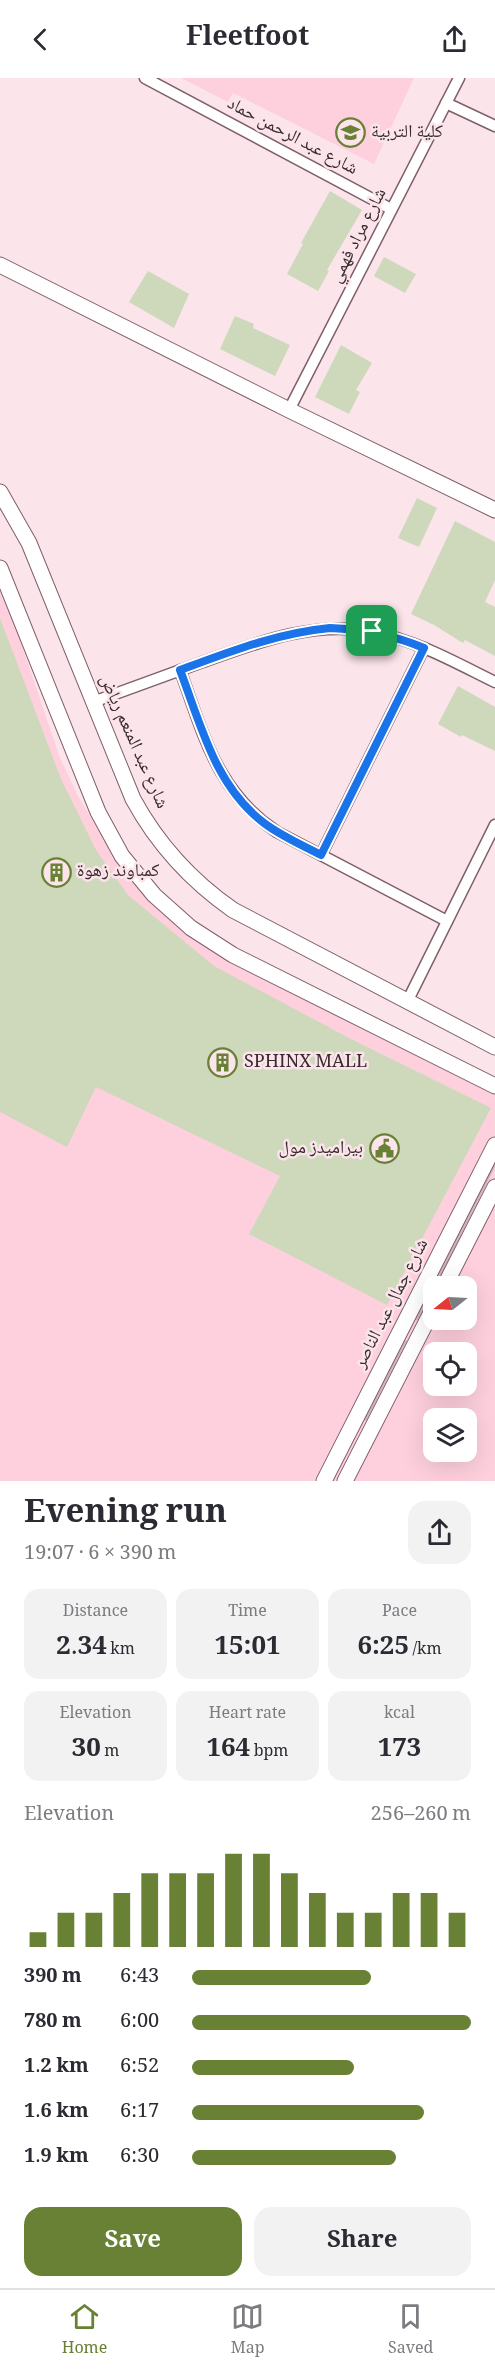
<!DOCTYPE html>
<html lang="en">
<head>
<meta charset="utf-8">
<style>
  body { margin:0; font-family:Georgia,"Noto Naskh Arabic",serif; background:#f2f2f3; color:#2b2b33; height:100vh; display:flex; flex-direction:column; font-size:22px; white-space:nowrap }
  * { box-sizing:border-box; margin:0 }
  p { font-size:20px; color:#7c7c81 }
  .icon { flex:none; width:33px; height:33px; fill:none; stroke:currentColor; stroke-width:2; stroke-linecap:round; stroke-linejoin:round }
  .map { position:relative; height:1403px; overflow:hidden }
  .drawer { display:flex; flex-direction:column; background:#fff; flex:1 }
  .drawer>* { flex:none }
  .needle { width:39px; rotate:252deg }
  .buttons { position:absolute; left:423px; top:1198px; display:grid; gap:12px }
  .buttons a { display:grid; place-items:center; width:54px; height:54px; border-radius:12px; background:#fff; box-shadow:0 6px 24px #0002; font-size:30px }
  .pin { position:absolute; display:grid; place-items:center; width:51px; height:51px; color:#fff; margin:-26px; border-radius:12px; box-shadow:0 3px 9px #0006 }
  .round { display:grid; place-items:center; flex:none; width:63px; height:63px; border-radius:18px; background:#f2f2f3 }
  .headline { display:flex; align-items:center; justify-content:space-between; height:102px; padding:0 24px }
  h1 { font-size:33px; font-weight:800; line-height:45px }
  .stats { display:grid; grid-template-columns:repeat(3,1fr); gap:9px; height:102px; padding:6px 24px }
  .stats div { display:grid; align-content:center; border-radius:15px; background:#f2f2f3; text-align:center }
  .stats b { font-size:26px; font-weight:800 }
  .stats small { font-size:16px; font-weight:400 }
  .stats p { font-size:16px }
  .chart { height:168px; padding:12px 24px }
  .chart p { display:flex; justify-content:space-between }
  .chart svg { width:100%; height:108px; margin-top:6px; stroke:#688134; stroke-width:6 }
  .button { display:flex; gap:12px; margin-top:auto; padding:12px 24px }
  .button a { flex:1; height:69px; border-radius:18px; background:#688134; color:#fff; font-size:24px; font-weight:800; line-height:69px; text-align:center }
  .button a+a { background:#f2f2f3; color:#2b2b33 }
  ul { padding:0 24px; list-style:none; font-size:20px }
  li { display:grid; grid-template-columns:96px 72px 1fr; align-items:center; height:45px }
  li i { height:15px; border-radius:8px; background:#688134 }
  header { display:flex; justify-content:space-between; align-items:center; height:78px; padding:0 24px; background:#fff; font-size:27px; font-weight:800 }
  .menu { display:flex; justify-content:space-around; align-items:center; height:84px; border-top:2px solid #e1e1e2; background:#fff; font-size:16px; color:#7c7c81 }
  .menu a { display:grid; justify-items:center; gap:3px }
  .menu .on { color:#688134 }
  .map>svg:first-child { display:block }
  .built { fill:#fed0dd; fill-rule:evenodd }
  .green { fill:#d2b4bc }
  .building { fill:#cdd9ba }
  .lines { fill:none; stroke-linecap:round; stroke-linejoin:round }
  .street-casing { stroke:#7f5f68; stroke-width:13 }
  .secondary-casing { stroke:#7f5f68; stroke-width:17 }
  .street { stroke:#fff; stroke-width:10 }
  .secondary { stroke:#fff; stroke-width:15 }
  .route-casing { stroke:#fff; stroke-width:12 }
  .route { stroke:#1a73e8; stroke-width:8 }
  .labels { text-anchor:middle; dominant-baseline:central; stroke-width:5; stroke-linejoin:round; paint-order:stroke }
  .poi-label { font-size:18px; fill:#392b2f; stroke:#fbe4ea; text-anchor:start }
  .street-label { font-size:18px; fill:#392b2f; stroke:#fbe4ea }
</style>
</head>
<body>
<header><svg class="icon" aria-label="back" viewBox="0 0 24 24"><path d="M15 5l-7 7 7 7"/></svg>Fleetfoot<svg class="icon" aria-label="share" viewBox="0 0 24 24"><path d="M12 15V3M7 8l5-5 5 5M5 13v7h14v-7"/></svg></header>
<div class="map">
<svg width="495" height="1403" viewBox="0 0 495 1403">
  <rect width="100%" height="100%" fill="#fbe4ea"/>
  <g class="built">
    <path d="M181,0H414L374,86L233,15L228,24Z"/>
    <path d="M0,513L19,559L60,680L78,718L104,761L223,872L495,1010V1403H0ZM434,1209H466V1242H434ZM434,1275H466V1308H434ZM434,1341H466V1374H434Z"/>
  </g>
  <g class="green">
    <path d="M495,1077V1089L435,1209H434L419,1243L413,1240Z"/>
    <path d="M402,1261L407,1263L366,1343L362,1341Z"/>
  </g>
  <g class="building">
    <path d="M330,113L362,132L327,192L329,193L318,213L287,196L303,166L301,165Z"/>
    <path d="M384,179L416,196L405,215L374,198Z"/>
    <path d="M148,193L189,216L174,250L129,224Z"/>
    <path d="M235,238L254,246L253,250L290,267L275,298L220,271Z"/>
    <path d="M341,267L372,285L356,312L360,314L349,336L315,319Z"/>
    <path d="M417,420L437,430L419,469L398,460Z"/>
    <path d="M455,443L495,464V502L485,524L495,529V578L465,562L463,565L434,547L411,536Z"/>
    <path d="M0,540L61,701L96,772L128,817L214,888L351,961L491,1030L387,1227L249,1156L280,1098L96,1009L67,1069L0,1034Z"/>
    <path d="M458,608L495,629V673L462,657L461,659L438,646Z"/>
  </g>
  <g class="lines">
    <defs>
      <g id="street">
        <path d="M145,0L391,131"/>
        <path d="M446,25L495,48"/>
        <path d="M289,332L459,0"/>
        <path d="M180,592C204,657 216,713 277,754L447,843"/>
        <path d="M93,624C129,611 165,598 200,585C256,565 313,542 373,554C416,562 456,585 495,604"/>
        <path d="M321,777L424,570"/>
        <path d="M407,924L495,747"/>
      </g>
      <g id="secondary">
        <path d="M0,187L289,332L495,432"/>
        <path d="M0,414L29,465L133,721C158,767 190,802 233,832L495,969"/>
        <path d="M0,490L98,734L122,778L154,817L191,850L233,877L495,1008"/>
        <path d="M444,1209L495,1109"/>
        <path d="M324,1403L495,1067"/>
        <path d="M345,1403L434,1229"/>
      </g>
    </defs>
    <use href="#street" class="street-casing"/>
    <use href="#secondary" class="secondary-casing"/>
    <use href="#street" class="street"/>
    <use href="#secondary" class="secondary"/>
  </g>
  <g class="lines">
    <defs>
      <path id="route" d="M330,550C363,551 393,557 424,570L321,777C302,767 281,758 264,745C215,708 201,647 180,592C229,574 277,555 330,550Z"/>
    </defs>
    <use href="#route" class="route-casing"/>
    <use href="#route" class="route"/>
  </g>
  <defs>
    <symbol id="university-ring" viewBox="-11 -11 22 22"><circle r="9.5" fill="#fbe4ea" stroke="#688134" stroke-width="1.5"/><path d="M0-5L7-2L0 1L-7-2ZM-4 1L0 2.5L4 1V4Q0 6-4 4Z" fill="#688134"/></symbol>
    <symbol id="building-ring" viewBox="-11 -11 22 22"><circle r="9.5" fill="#fbe4ea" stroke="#688134" stroke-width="1.5"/><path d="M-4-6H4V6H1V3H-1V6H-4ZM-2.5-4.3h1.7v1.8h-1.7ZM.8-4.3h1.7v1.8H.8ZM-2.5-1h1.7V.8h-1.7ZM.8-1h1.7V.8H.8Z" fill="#688134"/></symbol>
    <symbol id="civic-ring" viewBox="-11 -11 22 22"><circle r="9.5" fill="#fbe4ea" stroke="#688134" stroke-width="1.5"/><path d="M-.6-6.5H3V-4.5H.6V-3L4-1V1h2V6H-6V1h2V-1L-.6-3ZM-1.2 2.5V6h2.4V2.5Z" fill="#688134"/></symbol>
  </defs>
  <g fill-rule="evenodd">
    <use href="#university-ring" x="334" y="38" width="33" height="33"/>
    <use href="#building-ring" x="40" y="778" width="33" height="33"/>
    <use href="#building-ring" x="206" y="968" width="33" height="33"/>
    <use href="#civic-ring" x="368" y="1054" width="33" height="33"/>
  </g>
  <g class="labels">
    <g class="poi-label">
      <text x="371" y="55">كلية التربية</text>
      <text x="77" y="794">كمباوند زهوة</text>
      <text x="244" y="985">SPHINX MALL</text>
      <text x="363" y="1071" text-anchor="end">بيراميدز مول</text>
    </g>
    <g class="street-label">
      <text transform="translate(292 59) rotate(28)">شارع عبد الرحمن حماد</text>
      <text transform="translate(359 158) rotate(-63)">شارع مراد فهمي</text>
      <text transform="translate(133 664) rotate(66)">شارع عبد المنعم رياض</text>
      <text transform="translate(392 1226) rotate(-63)">شارع جمال عبد الناصر</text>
    </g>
  </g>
</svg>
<div class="buttons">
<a><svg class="needle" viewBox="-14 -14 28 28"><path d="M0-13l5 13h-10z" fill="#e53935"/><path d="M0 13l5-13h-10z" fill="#7c7c81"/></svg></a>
<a><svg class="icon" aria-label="locate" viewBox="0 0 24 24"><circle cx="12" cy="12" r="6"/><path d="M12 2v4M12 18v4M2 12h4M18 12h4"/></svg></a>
<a><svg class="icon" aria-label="layers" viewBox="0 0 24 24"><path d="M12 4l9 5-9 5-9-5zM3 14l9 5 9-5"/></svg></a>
</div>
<div class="pin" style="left:372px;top:553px;background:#1e9e55"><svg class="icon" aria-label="arrive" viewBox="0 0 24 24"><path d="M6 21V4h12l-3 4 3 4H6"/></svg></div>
</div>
<section class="drawer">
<div class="headline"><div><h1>Evening run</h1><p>19:07 · 6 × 390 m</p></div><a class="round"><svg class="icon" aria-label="share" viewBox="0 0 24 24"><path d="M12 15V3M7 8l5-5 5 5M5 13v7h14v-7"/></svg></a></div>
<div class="stats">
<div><p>Distance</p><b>2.34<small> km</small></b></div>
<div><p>Time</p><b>15:01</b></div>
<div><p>Pace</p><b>6:25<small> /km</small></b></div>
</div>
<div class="stats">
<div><p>Elevation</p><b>30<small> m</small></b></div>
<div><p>Heart rate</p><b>164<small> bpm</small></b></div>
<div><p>kcal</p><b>173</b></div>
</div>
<div class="chart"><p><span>Elevation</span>256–260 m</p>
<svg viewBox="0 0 160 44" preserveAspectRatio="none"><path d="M5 44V38M15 44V30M25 44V30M35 44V22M45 44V14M55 44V14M65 44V14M75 44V6M85 44V6M95 44V14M105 44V22M115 44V30M125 44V30M135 44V22M145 44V22M155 44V30"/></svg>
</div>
<ul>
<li><b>390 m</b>6:43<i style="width:64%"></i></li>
<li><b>780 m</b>6:00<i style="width:100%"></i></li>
<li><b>1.2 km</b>6:52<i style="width:58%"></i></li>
<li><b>1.6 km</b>6:17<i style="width:83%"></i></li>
<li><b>1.9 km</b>6:30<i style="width:73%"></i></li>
</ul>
<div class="button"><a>Save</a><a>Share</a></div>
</section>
<nav class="menu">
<a class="on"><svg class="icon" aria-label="home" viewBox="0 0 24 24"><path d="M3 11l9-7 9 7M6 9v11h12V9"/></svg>Home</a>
<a><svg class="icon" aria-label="map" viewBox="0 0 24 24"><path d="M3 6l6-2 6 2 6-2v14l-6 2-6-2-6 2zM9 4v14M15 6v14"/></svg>Map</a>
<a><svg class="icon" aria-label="saved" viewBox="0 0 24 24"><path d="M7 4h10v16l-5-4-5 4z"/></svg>Saved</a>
</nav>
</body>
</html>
